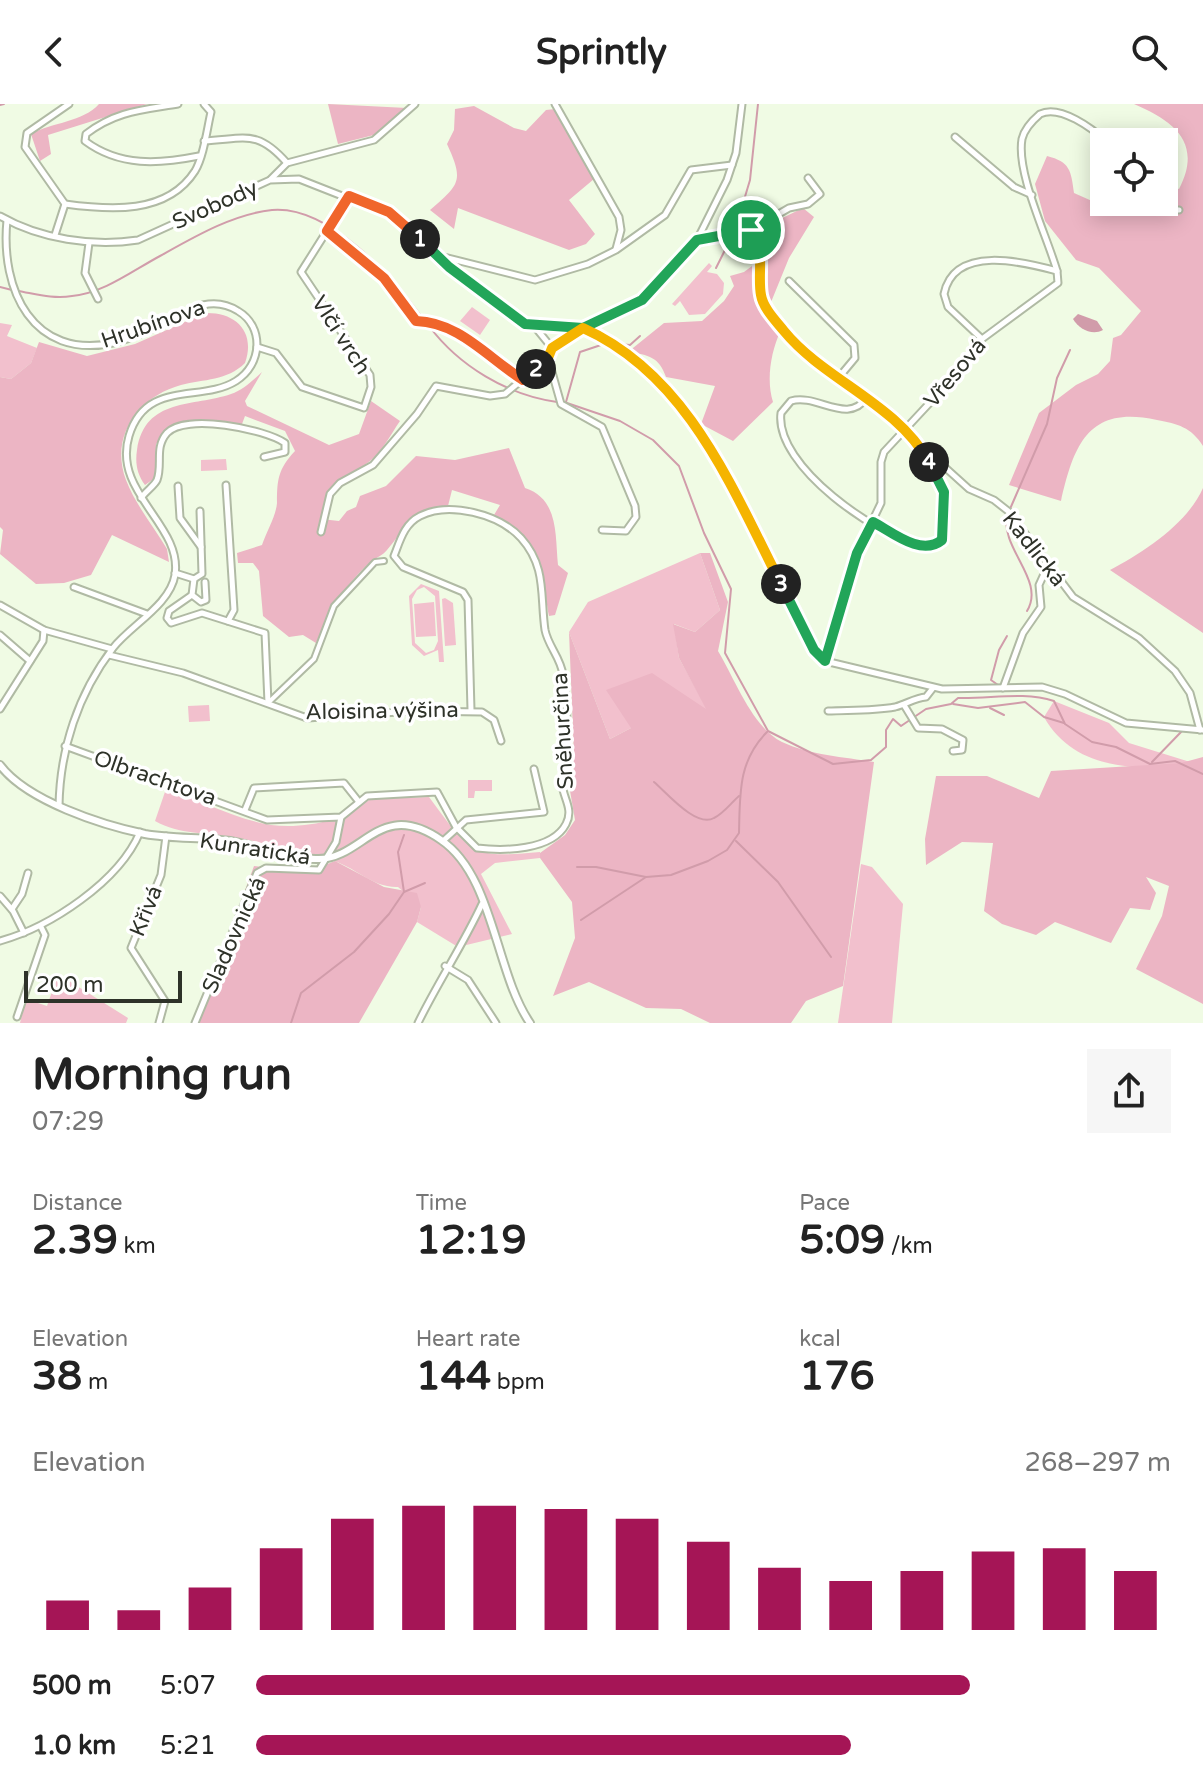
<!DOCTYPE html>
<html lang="en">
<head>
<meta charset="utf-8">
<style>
  body { margin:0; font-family:"Varela Round",sans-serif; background:#f6f6f6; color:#222; height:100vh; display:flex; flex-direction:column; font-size:30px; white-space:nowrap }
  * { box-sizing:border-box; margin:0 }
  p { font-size:26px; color:#767676 }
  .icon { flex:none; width:44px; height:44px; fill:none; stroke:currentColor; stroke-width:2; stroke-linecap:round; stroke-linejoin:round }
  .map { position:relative; height:919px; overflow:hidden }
  .side { display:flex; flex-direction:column; background:#fff; flex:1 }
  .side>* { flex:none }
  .controls { position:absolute; left:1090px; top:24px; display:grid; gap:16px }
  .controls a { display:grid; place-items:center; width:88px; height:88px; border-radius:0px; background:#fff; box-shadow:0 4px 20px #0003; font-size:40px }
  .scale { position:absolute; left:24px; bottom:20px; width:158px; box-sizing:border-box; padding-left:8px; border:4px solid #2e3229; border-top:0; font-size:22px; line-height:28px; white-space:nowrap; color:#2e3229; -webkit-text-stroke:6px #fff; paint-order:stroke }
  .pin { position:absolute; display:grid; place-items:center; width:68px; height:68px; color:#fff; margin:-34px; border:4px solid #fff; border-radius:50%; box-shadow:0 2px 8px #0007 }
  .km { position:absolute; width:40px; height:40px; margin:-20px; border-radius:50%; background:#222; color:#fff; font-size:22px; line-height:40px; text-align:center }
  .round { display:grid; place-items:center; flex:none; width:84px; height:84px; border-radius:0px; background:#f6f6f6 }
  .head { display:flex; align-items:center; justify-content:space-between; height:136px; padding:0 32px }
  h1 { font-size:44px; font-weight:700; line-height:60px }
  .stats { display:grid; grid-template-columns:repeat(3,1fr); gap:12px; height:136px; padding:8px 32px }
  .stats div { display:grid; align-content:center }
  .stats b { font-size:40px; font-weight:700 }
  .stats small { font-size:22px; font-weight:400 }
  .stats p { font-size:22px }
  .chart { height:224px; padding:16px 32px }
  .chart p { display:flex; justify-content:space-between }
  .chart svg { width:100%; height:144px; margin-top:8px; stroke:#a51556; stroke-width:6 }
  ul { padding:0 32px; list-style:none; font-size:26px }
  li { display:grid; grid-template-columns:128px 96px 1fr; align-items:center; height:60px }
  li i { height:20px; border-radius:10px; background:#a51556 }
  header { display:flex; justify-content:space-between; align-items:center; height:104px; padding:0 32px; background:#fff; font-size:36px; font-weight:700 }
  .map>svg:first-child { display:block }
  .green { fill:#f2c0cd; fill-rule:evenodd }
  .forest { fill:#ecb5c4 }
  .water { fill:#d19caa }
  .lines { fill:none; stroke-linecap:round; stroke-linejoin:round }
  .stream { stroke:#d19caa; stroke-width:2 }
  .pedestrian-casing { stroke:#b0baa4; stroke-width:8 }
  .minor-casing { stroke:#b0baa4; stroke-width:9 }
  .tertiary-casing { stroke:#b0baa4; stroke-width:10 }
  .pedestrian { stroke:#fff; stroke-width:4 }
  .minor { stroke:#fff; stroke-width:5 }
  .tertiary { stroke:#fff; stroke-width:6 }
  .split-1-casing { stroke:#fff; stroke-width:16 }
  .split-2-casing { stroke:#fff; stroke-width:16 }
  .split-3-casing { stroke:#fff; stroke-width:16 }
  .split-4-casing { stroke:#fff; stroke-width:16 }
  .split-5-casing { stroke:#fff; stroke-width:16 }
  .split-1 { stroke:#22a559; stroke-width:10 }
  .split-2 { stroke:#f0652b; stroke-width:10 }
  .split-3 { stroke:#f5b400; stroke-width:10 }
  .split-4 { stroke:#22a559; stroke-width:10 }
  .split-5 { stroke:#f5b400; stroke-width:10 }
  .labels { text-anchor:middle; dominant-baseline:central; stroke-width:7; stroke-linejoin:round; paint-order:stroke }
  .street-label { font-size:22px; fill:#2e3229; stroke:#fff }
</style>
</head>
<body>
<header><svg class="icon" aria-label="back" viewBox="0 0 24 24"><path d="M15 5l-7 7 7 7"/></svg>Sprintly<svg class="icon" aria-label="search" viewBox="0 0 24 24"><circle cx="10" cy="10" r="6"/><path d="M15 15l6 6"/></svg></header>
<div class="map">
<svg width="1203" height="919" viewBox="0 0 1203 919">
  <rect width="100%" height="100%" fill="#f0fbe4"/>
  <g class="green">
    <path d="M709,159L712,162L707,168L717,170L724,179L723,190L705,210L689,211L680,197L675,202L672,200Z"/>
    <path d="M472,203L490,216L480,231L460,217Z"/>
    <path d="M0,219L12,221L7,232L37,244L31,259L11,275L0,273Z"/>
    <path d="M226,355L227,366L201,367V356Z"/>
    <path d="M700,449L720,506L695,528L674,520L679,554L708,607L631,624L610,635L569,528L588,498Z"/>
    <path d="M421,480L439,487L444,558H439L438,546L424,552L412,541L409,492ZM424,483L435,492L438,537L434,546L426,549L415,539L412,495L417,486Z"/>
    <path d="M445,494L453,499L456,541L445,542L442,495Z"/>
    <path d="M434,498L436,532L416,533L414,500Z"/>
    <path d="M1054,597L1109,619L1129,639L1203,662C1145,665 1077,671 1044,613Z"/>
    <path d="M209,601L210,617L189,618L188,602Z"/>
    <path d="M468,676H492V687H475L474,694H468Z"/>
    <path d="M166,685C195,695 242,717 271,721C304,725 346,717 370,695L429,693C471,749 469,755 540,748V754L495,759L481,770L512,830L458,843L417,818L421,803L398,783C372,784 355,762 330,756C299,748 266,739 233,733C206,728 180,731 155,717Z"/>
    <path d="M861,760L872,763L903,800L892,919H838Z"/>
    <path d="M58,870L128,914L126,919H20L26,895L47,902Z"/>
  </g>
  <g class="forest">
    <path d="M99,0H147L48,31L51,50L40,57L31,30C53,18 83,18 99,0Z"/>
    <path d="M328,0L407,4L374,31L338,40Z"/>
    <path d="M1134,0H1203V342C1191,323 1178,320 1157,316C1089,301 1074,340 1061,397L1009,381L1039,309L1076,281L1098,270L1110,257L1113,234L1121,231L1141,207L1099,164L1076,156L1045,117L1035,80L1047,52C1070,58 1071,66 1074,89L1110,105C1131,90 1142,99 1161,110L1172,107L1164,80L1179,85C1203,39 1174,17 1134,0Z"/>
    <path d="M474,2L514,24L526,27L546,6L555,5L594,75L569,96L595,130L586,140L569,146L458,104L454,125L430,106C460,80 464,77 447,40L454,26L455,5Z"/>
    <path d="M803,104L814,113L789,154L767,208L780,228C771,248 766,276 773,298L733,337L701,320L715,282L666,273C659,253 649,251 628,248L664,219L702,217L724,197L734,182L730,172L744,168L772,147L774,118Z"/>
    <path d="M205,209C236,208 256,228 245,259C227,277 204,275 181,281C140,292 109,331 126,376C135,400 154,423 167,445L169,458L112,431L91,471L64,479L36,480L0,450L3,426L0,423V273L11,275L31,259L39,238L87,252L135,240Z"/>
    <path d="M262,268L245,297L247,302L329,341L359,330L371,297L400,317C391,330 382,348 370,357C341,378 326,375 321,415L339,417L347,407L356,403L360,392L386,382L416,352L455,356L509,344L525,384C559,395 555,431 558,461L568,469L555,511L549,512C540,456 546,442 494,411L500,401L452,386L448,402C410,403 408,422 387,446C382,452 377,453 372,457C345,480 330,507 316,539L303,531L289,533L263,512L259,467L253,459H238L237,449L262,441C266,429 276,412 277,399C277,376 278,365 295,347L285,327L245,312L242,320L178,319L156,340L155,374L145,381C137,370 135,359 137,346C145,293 194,303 231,290C243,286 252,277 262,268Z"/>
    <path d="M1203,384V529L1110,466C1144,448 1187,420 1203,384Z"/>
    <path d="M700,449H710L728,498L718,547C735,575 752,623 782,638C810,651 844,653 874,658L843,882L806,897L791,919H710L681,905L646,904L589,878L553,892L575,834L572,798L540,754V749L565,731L575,716L568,675L574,653L569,528L610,635L631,624L606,586L652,569L706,605L679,554L673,520L695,528L720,506Z"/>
    <path d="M1203,653V900L1136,865L1162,812L1169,782L1146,773L1156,789L1150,806L1130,804L1111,839L1055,818L1036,831L1002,820L984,807L993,739L962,738L926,761L925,735L936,672H987L1039,694L1051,667L1181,659Z"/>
    <path d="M335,757L384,783L417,789L421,803L417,818L359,919H196L254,762L307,768Z"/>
  </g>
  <path class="water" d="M1078,210L1097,217L1103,226C1092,232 1079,225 1073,215Z"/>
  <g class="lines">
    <g class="stream">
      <path d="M0,1L4,0"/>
      <path d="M735,126L750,76L758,0"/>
      <path d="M716,164L732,132"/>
      <path d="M0,183L12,186"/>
      <path d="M18,187C36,190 53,195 72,192C104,189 132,167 160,152C194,133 233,110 272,106C330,101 394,175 425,217"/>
      <path d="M429,222C459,262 507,291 557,298"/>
      <path d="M618,240L630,241L640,232"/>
      <path d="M564,298L620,317L653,336L679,362L704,429L731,485L725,549L768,627L833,660L871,656L886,643V626L893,615L901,622L926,605L951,600L958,594C991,595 1023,587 1054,597L1065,620L1092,638L1116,643L1150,660L1175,657L1203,670"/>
      <path d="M566,298L580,248L601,241"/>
      <path d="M1010,405L1047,320L1057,274L1070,246"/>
      <path d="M1007,411C1000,445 1046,476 1027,507"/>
      <path d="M998,581L991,576L999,546L1007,532"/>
      <path d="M953,600L978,604L1025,598L1044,613L1064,619"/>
      <path d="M990,604L1004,611"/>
      <path d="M1152,658L1182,627"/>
      <path d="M654,678C667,689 696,724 714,714C723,710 731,699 739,692"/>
      <path d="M736,737L778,778L831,853"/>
      <path d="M577,763H596L646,773"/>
      <path d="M404,788L425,779"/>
      <path d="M581,816L646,773L671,771L708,757L727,746L739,729C740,690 738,657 767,628"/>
      <path d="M291,919L301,889L354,848L389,810L404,788L398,748L404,731"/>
    </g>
    <defs>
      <path id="pedestrian" d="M268,599L314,555L334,502L375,458L384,457"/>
      <g id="minor">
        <path d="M178,0C142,6 116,7 86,30L85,37C120,63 159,60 199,52"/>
        <path d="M555,0L619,113L621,126L616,145"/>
        <path d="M955,33L1014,83L1032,91"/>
        <path d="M204,37C246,35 257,25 287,59"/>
        <path d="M271,75L287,59L374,36L415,0"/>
        <path d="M1160,98L1169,106H1179"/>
        <path d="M65,100C109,106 167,111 195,67C204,52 207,25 211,8L204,0"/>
        <path d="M0,112C40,135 93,143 138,136L270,76L299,75L398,114L438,153L525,220L583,224L593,228L662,279L710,340L814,546L825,557L942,585L1042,583L1065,590L1126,619L1203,626"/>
        <path d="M7,116C0,186 33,256 113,239C144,232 174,213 203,201C216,198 227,200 238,207C265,223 262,261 236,277C201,299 146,275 129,332C112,389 183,421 175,471C170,501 131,521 113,544C78,590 60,645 59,702"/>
        <path d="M751,126L759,147L764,200L798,242L867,293L969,385L994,396L1008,407L1073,493L1139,534L1175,567L1190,589L1200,626"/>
        <path d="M327,127L384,174L410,213L463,230L523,276"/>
        <path d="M55,131L65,100L25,43L27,29L69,0"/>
        <path d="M697,136L751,126L789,104L808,100L820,90L808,74"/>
        <path d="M89,139L85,169L98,195"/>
        <path d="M436,151L535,176L588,160L616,146L665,111L691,66L732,61"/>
        <path d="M789,177L854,241L855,254L840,272"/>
        <path d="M535,223L552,244"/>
        <path d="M982,235L948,203L944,190C954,140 1024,158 1057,167"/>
        <path d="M257,243L276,249L302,283L364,304L371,283L370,271L301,168L349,92"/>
        <path d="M548,254L561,300L602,323L635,402L636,413L626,427L602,426"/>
        <path d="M867,293C848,322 817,289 791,297L781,309C774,362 879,434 925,443L942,436L944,388L921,344"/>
        <path d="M226,381L234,506L228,517"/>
        <path d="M178,382L180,414L201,443"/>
        <path d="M141,394C145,388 155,381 157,376C163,360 154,344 167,329C185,309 265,325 285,339V348L264,353"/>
        <path d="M321,428L330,390L340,379L373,361L417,310L436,282L490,292L505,290L548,254L552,244L583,224L642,196L656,183L697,136L727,76L736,49L742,0"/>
        <path d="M175,469L194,475L202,470L200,407"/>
        <path d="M194,475L192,491L201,498L206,496L205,478"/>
        <path d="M74,483L147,510"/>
        <path d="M192,491L169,507L167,514L171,519L202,509L265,529L268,599"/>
        <path d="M0,501L44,526L112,545"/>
        <path d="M0,531L30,557"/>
        <path d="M109,551L183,569L307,614L414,607L482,608L494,616L501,637"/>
        <path d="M825,557L857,449L881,399V358L884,348L938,290L982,235L1058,179L1057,167C1047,132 1016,69 1022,35C1024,26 1033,16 1040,10C1060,0 1093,25 1107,38"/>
        <path d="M1003,584L1023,529L1041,503L1039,481L1049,459"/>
        <path d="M904,601L918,624L942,625L963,636L962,646L953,647"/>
        <path d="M0,605L43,537L44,526"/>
        <path d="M828,607C851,606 873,607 895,603C907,600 914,594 926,593L933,584"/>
        <path d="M65,642L267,716L341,713L367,692L437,688L456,723L477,744C503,747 552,747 566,720C574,705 563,694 562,680C561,670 565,659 566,649C568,623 567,596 563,571C561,554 548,542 545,526C540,492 547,463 521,434C499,410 449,397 420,412C404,420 400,437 394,452L403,463L463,488L468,496L471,606"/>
        <path d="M245,706L254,684L344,679L359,698"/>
        <path d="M443,737L466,716L544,708L534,665"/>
        <path d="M0,792L13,807L24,829"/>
        <path d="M12,805L22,790L28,769"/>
        <path d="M0,837C50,823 119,778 140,728"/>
        <path d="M445,862L468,876L496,919"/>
        <path d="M17,913L45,831L41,823"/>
        <path d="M159,919L165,897L131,844L161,771L166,732"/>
        <path d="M195,919L257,769L266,764L319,766L336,738L341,713"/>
        <path d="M418,919C438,878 463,841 482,800"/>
      </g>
      <path id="tertiary" d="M0,661C27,697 102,721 145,730C173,735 202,733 230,737C259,742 289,756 319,755C364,754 380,694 441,736C494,772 495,868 530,919"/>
    </defs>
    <use href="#pedestrian" class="pedestrian-casing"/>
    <use href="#minor" class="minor-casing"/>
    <use href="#tertiary" class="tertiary-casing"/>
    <use href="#pedestrian" class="pedestrian"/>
    <use href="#minor" class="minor"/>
    <use href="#tertiary" class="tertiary"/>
  </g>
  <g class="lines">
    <defs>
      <path id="split-1" d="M420,135L449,163L525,220L583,224L642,196L697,136L751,126"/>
      <path id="split-2" d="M420,135L389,108L349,92L327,127L384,174L416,217C459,218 488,254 523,276L536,265"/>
      <path id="split-3" d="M536,265L548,254L552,244L583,224C688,271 732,384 781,480"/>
      <path id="split-4" d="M781,480L814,546L825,557L857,449L873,418C892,428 921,453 942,436L944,388L929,358"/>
      <path id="split-5" d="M751,126C766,142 757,171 761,191C763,204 776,217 784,227C824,276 896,299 929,358"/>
    </defs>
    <use href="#split-1" class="split-1-casing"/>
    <use href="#split-2" class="split-2-casing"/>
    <use href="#split-3" class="split-3-casing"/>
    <use href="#split-4" class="split-4-casing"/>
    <use href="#split-5" class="split-5-casing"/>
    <use href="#split-1" class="split-1"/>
    <use href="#split-2" class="split-2"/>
    <use href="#split-3" class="split-3"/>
    <use href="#split-4" class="split-4"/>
    <use href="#split-5" class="split-5"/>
  </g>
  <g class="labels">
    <g class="street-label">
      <text transform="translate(215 101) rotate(-24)">Svobody</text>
      <text transform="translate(153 220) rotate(-19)">Hrubínova</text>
      <text transform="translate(341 231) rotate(57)">Vlčí vrch</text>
      <text transform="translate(955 269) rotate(-50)">Vřesová</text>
      <text transform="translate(1034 445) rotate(52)">Kadlická</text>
      <text transform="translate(382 607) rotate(-1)">Aloisina výšina</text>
      <text transform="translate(563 627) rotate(-93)">Sněhurčina</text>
      <text transform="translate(155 674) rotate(19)">Olbrachtova</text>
      <text transform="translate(255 745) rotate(9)">Kunratická</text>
      <text transform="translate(146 807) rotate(-68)">Křivá</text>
      <text transform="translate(234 831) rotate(-66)">Sladovnická</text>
    </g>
  </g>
</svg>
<div class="controls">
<a><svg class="icon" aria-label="locate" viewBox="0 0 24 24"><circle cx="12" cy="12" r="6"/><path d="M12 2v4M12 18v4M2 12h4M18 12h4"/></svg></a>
</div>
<div class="scale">200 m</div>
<div class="pin" style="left:751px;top:126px;background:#1e9e55"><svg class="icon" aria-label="arrive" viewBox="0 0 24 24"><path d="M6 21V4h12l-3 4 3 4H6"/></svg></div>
<b class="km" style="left:420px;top:135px">1</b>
<b class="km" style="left:536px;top:265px">2</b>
<b class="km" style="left:781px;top:480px">3</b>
<b class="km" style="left:929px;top:358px">4</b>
</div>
<section class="side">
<div class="head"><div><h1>Morning run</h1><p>07:29</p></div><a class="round"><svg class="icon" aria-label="share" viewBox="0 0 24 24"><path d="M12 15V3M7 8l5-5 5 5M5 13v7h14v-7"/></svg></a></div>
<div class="stats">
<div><p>Distance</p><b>2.39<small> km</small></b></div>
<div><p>Time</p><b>12:19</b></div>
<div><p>Pace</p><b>5:09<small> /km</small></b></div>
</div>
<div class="stats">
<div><p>Elevation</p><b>38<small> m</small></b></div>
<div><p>Heart rate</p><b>144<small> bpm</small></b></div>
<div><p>kcal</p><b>176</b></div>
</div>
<div class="chart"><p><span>Elevation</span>268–297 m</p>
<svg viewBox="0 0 160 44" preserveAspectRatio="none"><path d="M5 44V35M15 44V38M25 44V31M35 44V19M45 44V10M55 44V6M65 44V6M75 44V7M85 44V10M95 44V17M105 44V25M115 44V29M125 44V26M135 44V20M145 44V19M155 44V26"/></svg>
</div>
<ul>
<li><b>500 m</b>5:07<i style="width:78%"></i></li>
<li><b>1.0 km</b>5:21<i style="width:65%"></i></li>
</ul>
</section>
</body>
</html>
